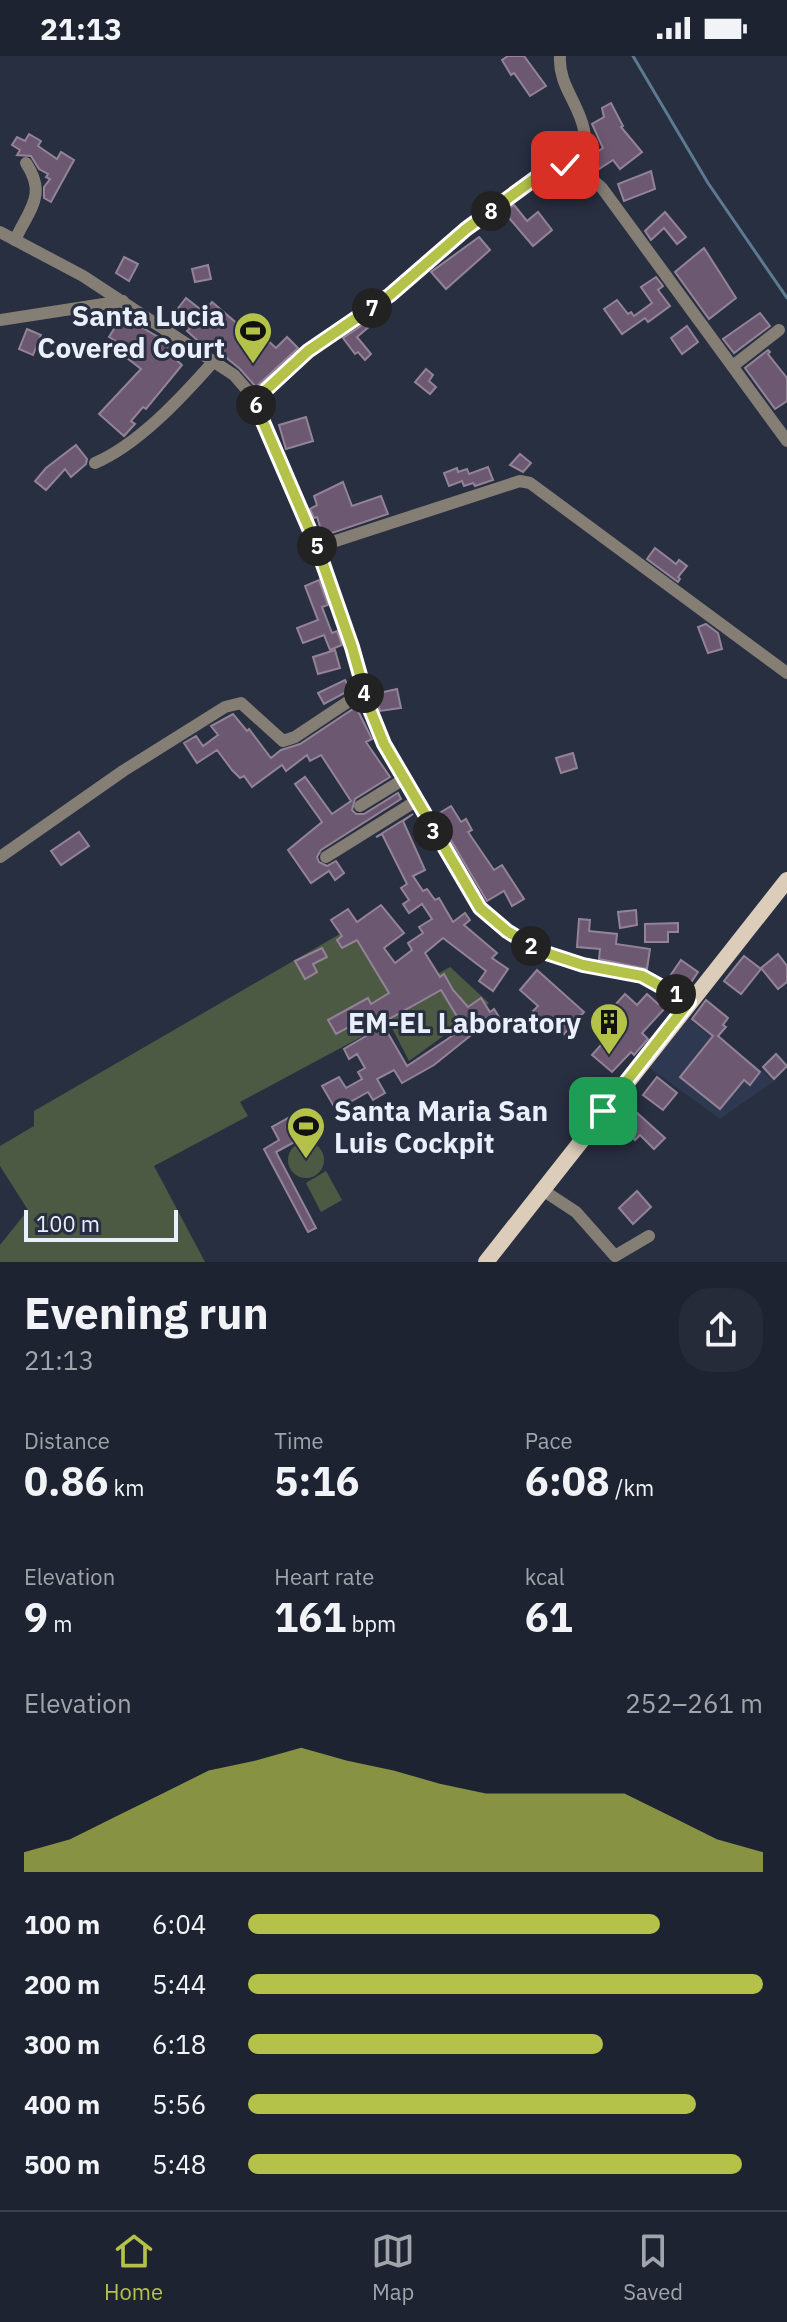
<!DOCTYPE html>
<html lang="en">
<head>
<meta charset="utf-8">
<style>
  body { margin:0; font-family:"IBM Plex Sans",sans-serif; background:#262b39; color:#f1f3f6; height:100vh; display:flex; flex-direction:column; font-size:30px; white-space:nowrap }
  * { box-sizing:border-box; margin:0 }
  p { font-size:26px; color:#a1a4ab }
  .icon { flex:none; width:44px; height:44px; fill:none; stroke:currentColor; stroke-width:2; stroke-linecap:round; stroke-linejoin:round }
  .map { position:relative; height:1206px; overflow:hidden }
  .side { display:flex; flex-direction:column; background:#1e2331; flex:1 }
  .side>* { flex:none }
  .scale { position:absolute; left:24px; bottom:20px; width:154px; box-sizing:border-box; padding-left:8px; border:4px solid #eaeffc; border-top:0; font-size:22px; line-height:28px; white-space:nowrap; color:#eaeffc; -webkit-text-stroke:6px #282f41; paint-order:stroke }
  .pin { position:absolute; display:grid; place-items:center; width:68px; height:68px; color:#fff; margin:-34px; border-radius:16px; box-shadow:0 4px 12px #0006 }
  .km { position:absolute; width:40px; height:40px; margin:-20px; border-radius:50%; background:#222; color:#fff; font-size:22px; line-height:40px; text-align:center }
  .round { display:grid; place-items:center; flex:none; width:84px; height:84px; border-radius:32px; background:#262b39 }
  .summary { display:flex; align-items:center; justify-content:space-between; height:136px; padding:0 24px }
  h1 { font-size:44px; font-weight:700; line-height:60px }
  .metrics { display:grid; grid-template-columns:repeat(3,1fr); gap:12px; height:136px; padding:8px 24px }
  .metrics div { display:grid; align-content:center }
  .metrics b { font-size:40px; font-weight:700 }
  .metrics small { font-size:22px; font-weight:400 }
  .metrics p { font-size:22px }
  .chart { height:224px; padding:16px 24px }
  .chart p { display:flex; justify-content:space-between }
  .chart svg { width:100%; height:144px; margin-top:8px; fill:#b4c24a; opacity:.7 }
  ul { padding:0 24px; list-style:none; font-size:26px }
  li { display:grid; grid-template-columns:128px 96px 1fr; align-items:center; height:60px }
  li i { height:20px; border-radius:10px; background:#b4c24a }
  .status { display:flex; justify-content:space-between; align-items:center; height:56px; padding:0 40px; background:#1e2331; direction:ltr }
  .status svg { height:22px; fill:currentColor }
  .dock { display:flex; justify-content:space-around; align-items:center; height:112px; border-top:2px solid #3c404d; background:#1e2331; font-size:22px; color:#a1a4ab }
  .dock a { display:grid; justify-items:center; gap:4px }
  .dock .on { color:#b4c24a }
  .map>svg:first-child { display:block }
  .built { fill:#2f3851 }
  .green { fill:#4d5a43 }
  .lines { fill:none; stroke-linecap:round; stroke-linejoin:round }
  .stream { stroke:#5c7a90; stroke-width:3 }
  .building { fill:#6d5872; stroke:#938397; stroke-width:2; fill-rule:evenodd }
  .minor { stroke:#857e75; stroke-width:12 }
  .major { stroke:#dccdba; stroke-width:16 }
  .route-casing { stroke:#fff; stroke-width:16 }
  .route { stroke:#b4c24a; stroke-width:10 }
  .labels { text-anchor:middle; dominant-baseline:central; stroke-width:6; stroke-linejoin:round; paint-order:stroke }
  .poi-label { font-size:28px; font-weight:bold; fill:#eaeffc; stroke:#282f41; text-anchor:end }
</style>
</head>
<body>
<div class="status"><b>21:13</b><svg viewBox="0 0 49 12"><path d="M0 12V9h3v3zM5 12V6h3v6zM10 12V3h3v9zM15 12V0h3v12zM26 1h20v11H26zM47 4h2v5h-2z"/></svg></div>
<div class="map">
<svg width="787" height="1206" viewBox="0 0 787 1206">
  <rect width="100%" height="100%" fill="#282f41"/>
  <path class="built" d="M685,960L709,979L713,975L774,1025L720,1063L647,1010Z"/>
  <g class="green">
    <path d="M364,864L405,936L450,911L489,947L409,1005L389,966L240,1046L248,1060L154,1110L205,1206H0V1189L28,1154L0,1110V1090L34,1070V1055Z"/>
    <circle cx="306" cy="1104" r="18"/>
    <path d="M326,1115L342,1144L321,1156L306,1127Z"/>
  </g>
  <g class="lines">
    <path class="stream" d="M633,0L708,127L787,242"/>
  </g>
  <g class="building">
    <path d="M508,0H524L546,30L530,40L514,17L511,19L502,4Z"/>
    <path d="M611,47L623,70L621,71L642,96L620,113L613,104L596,115L589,108L592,99L603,92L592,68L604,61L602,52Z"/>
    <path d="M29,78L41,85L38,90L57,103L61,96L74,104L51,146L44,142V131L50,123L46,121L48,118L39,113L31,100L17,99L20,94L12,89L17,81L25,85Z"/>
    <path d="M561,80L567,91L550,100L544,90Z"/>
    <path d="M651,115L655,133L624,145L618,128Z"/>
    <path d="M514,149L527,165L538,156L552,174L533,190L504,156Z"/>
    <path d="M665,156L686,181L677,188L664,172L651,184L645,175Z"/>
    <path d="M479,181L490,194L446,233L431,216Z"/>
    <path d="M704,192L736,242L709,263L675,216Z"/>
    <path d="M124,201L138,208L129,225L116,217Z"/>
    <path d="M208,209L211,223L195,226L192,213Z"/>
    <path d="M656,221L663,230L658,234L670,250L648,266L645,262L622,278L604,253L617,244L628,258L631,256L634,260L652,247L641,231Z"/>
    <path d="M186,242L204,256L212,246L247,276L253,271L276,292L287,281L298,292L256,331L240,313L211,289L209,292L198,285L187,275L190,272L173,259Z"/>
    <path d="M760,257L770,270L734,297L723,283Z"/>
    <path d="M122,260L174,290L169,297L182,309L146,353L143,351L131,365L135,368L124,380L99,358L141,313L127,302L132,295L109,281Z"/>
    <path d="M374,261L377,264L357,281L371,298L365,304L358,296L355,298L343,282Z"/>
    <path d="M687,270L698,286L682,298L671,282Z"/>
    <path d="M27,273L41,279L33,299L19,293Z"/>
    <path d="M768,294L770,296L768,298L787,322V345L775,353L745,312Z"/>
    <path d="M426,313L433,319L429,325L436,331L430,338L415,326Z"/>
    <path d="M306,361L313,385L286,393L279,369Z"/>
    <path d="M76,389L87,403L86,408L71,421L65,413L46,434L35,425L46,412Z"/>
    <path d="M520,398L531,407L523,416L510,409Z"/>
    <path d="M488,411L493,424L475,430L473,427L464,430L462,425L449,430L444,417L457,412L458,416L467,413L469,418Z"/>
    <path d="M343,426L352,450L381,440L388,458L323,480L317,461L314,462L310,453L317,449L314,440Z"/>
    <path d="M655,492L676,508L679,504L687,510L678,521L680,523L678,526L647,503Z"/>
    <path d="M319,524L328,549L322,551L332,577L337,575L342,589L330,594L324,579L303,587L297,572L318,564L305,530Z"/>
    <path d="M706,568L718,577L722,593L708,597L698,571Z"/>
    <path d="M335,594L340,612L318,618L313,601Z"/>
    <path d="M345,624L350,634L324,648L318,637Z"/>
    <path d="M397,633L401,652L380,655L375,638Z"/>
    <path d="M356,651L372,683L366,686L390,721L355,743L352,754L356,758H364L398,737L401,743L321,794L317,801L319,806L327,810L336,805L344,817L335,824L329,815L311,827L288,794L322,766L295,728L305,721L332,758L351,745L321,699L310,705L307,699L286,715L282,709L252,731L244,720L240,722L232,714L217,694L197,707L184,687L196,680L203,690L218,679L211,670L233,658L247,675L249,673L271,702L281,694L300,688Z"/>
    <path d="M573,697L577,712L561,717L556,702Z"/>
    <path d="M451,750L461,766L466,763L472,774L468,776L494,814L502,809L524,843L512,850L504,835L487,845L436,759Z"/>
    <path d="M413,758L403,765L425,814L413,820L423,835L427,833L435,844L439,842L453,866L465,857L470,864L464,869L497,897L492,902L508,913L493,935L479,925L486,915L443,882L425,897L440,921L444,918L453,934L468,951L481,942L490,956L494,953L499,961L470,980L434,1009L402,1027L394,1014L377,1023L385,1037L373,1044L368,1036L336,1054L322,1030L339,1021L346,1032L362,1023L358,1016L365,1012L357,998L349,1003L344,993L366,980L358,966L336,978L328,964L368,942L371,948L389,937L357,884L342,892L337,884L342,880L331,864L348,853L357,866L381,849L404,877L384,892L395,907L412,894L408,887L423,877L419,871L432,863L422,848L409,857L403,848L409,844L401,832L407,828L382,778L376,781ZM441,934L464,972L407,1010L382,967Z"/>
    <path d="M79,776L89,790L61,809L51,795Z"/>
    <path d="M636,854L637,869L620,872L618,856Z"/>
    <path d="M579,863L590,864L589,875L617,878L616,888L650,893L647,913L599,903L600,893L577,891Z"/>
    <path d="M678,867V876H668V886H645V868Z"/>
    <path d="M322,892L327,901L313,908L317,916L305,923L295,905Z"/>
    <path d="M778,898L787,910V926L778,933L761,912Z"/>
    <path d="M744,900L761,913L741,938L724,925Z"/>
    <path d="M681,904L698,916L686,934L668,923Z"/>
    <path d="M537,914L584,956L564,978L545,960L542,963L533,955L538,950L520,934Z"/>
    <path d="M625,938L637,949L647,938L658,948L663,941L675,948L670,955L666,951L642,977L648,983L634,999L631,996L612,1016L592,999L627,960L615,949Z"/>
    <path d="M706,944L728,962L723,969L726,971L718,980L760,1016L750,1029L744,1024L720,1053L680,1021L713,980L692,963Z"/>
    <path d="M776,998L787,1010L774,1023L763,1011Z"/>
    <path d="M657,1021L677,1037L663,1054L643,1039Z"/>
    <path d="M635,1055L665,1082L654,1093L640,1079L635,1084L621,1070Z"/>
    <path d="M290,1061L297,1075L309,1068L313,1076L276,1096L316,1172L308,1176L264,1093L279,1084L272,1071Z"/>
    <path d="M637,1135L651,1151L633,1168L619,1152Z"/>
  </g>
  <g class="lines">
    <g class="minor">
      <path d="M560,0C558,29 579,47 584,74C586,87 583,99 579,112"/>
      <path d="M0,176L83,220L234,319L248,335L317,491L352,591L369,651L384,688L480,852L507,875L540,895L583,909L651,923L689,946"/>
      <path d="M15,184C30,152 47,139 26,107"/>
      <path d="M0,264L123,245"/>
      <path d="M734,309L779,274"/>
      <path d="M254,345L308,295L390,239L466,173L548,113L565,109L579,112L602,132L787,385"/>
      <path d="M95,407C139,388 182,341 214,305"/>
      <path d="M317,491L520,425L530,427L787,617"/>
      <path d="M360,750L404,723"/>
      <path d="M0,801L123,715L225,651L241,647L283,685L295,681L364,635"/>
      <path d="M326,801L416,745"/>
      <path d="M541,1133L576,1156L615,1200L649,1180"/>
    </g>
    <path class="major" d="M486,1206L787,824"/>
  </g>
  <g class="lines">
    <defs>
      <path id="route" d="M565,109L548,113L466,173L390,239L308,295L254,345L317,491L352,591L369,651L384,688L480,852L507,875L540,895L583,909L642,920L689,946L603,1055"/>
    </defs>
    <use href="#route" class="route-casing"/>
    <use href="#route" class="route"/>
  </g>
  <defs>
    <symbol id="stadium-pin" viewBox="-11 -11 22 30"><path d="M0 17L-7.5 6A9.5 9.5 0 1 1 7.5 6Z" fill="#b4c24a" stroke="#282f41"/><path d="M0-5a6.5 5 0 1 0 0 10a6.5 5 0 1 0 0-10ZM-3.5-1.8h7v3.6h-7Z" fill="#111"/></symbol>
    <symbol id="building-pin" viewBox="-11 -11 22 30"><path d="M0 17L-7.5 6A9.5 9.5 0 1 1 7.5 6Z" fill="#b4c24a" stroke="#282f41"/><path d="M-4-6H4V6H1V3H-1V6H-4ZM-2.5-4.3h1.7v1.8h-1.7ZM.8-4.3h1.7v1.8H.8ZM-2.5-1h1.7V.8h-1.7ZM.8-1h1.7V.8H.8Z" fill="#111"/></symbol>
  </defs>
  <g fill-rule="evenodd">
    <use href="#stadium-pin" x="231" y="253" width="44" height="60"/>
    <use href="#building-pin" x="587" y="944" width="44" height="60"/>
    <use href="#stadium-pin" x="284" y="1048" width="44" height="60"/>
  </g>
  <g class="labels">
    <g class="poi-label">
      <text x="225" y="259">Santa Lucia<tspan x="225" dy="32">Covered Court</tspan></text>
      <text x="581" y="966">EM-EL Laboratory</text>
      <text x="334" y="1054" text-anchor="start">Santa Maria San<tspan x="334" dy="32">Luis Cockpit</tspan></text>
    </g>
  </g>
</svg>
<div class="scale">100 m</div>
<div class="pin" style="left:603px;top:1055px;background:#1e9e55"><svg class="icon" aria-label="arrive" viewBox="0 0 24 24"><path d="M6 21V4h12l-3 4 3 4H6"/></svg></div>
<div class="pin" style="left:565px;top:109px;background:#d93025"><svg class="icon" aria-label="check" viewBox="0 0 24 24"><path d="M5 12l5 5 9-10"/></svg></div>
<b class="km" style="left:676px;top:938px">1</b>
<b class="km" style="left:531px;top:890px">2</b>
<b class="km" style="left:433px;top:775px">3</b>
<b class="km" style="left:364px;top:637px">4</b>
<b class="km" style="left:317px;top:490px">5</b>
<b class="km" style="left:256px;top:349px">6</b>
<b class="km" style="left:372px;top:252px">7</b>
<b class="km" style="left:491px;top:155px">8</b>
</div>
<section class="side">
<div class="summary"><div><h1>Evening run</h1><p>21:13</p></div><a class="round"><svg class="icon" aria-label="share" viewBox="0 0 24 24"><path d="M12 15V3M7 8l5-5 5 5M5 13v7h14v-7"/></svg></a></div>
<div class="metrics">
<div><p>Distance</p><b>0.86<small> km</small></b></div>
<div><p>Time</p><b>5:16</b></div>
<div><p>Pace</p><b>6:08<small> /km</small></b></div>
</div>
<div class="metrics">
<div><p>Elevation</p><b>9<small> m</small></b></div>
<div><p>Heart rate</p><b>161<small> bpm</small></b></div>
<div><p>kcal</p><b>61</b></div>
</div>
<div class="chart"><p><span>Elevation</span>252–261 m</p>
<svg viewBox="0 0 160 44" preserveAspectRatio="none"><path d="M0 44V38L10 34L20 27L30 20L40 13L50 10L60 6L70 10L80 13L90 17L100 20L110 20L120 20L130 20L140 27L150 34L160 38V44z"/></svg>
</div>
<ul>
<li><b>100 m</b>6:04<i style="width:80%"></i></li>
<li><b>200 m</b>5:44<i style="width:100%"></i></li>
<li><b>300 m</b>6:18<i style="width:69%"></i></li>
<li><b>400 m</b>5:56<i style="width:87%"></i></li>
<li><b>500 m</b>5:48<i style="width:96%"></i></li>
</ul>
</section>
<nav class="dock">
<a class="on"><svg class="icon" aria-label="home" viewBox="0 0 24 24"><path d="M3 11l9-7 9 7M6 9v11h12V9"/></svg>Home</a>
<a><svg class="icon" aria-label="map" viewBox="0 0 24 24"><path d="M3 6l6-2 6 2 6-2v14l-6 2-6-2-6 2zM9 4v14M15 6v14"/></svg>Map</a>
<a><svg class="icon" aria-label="saved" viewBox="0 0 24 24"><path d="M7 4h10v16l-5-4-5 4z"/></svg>Saved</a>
</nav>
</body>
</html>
